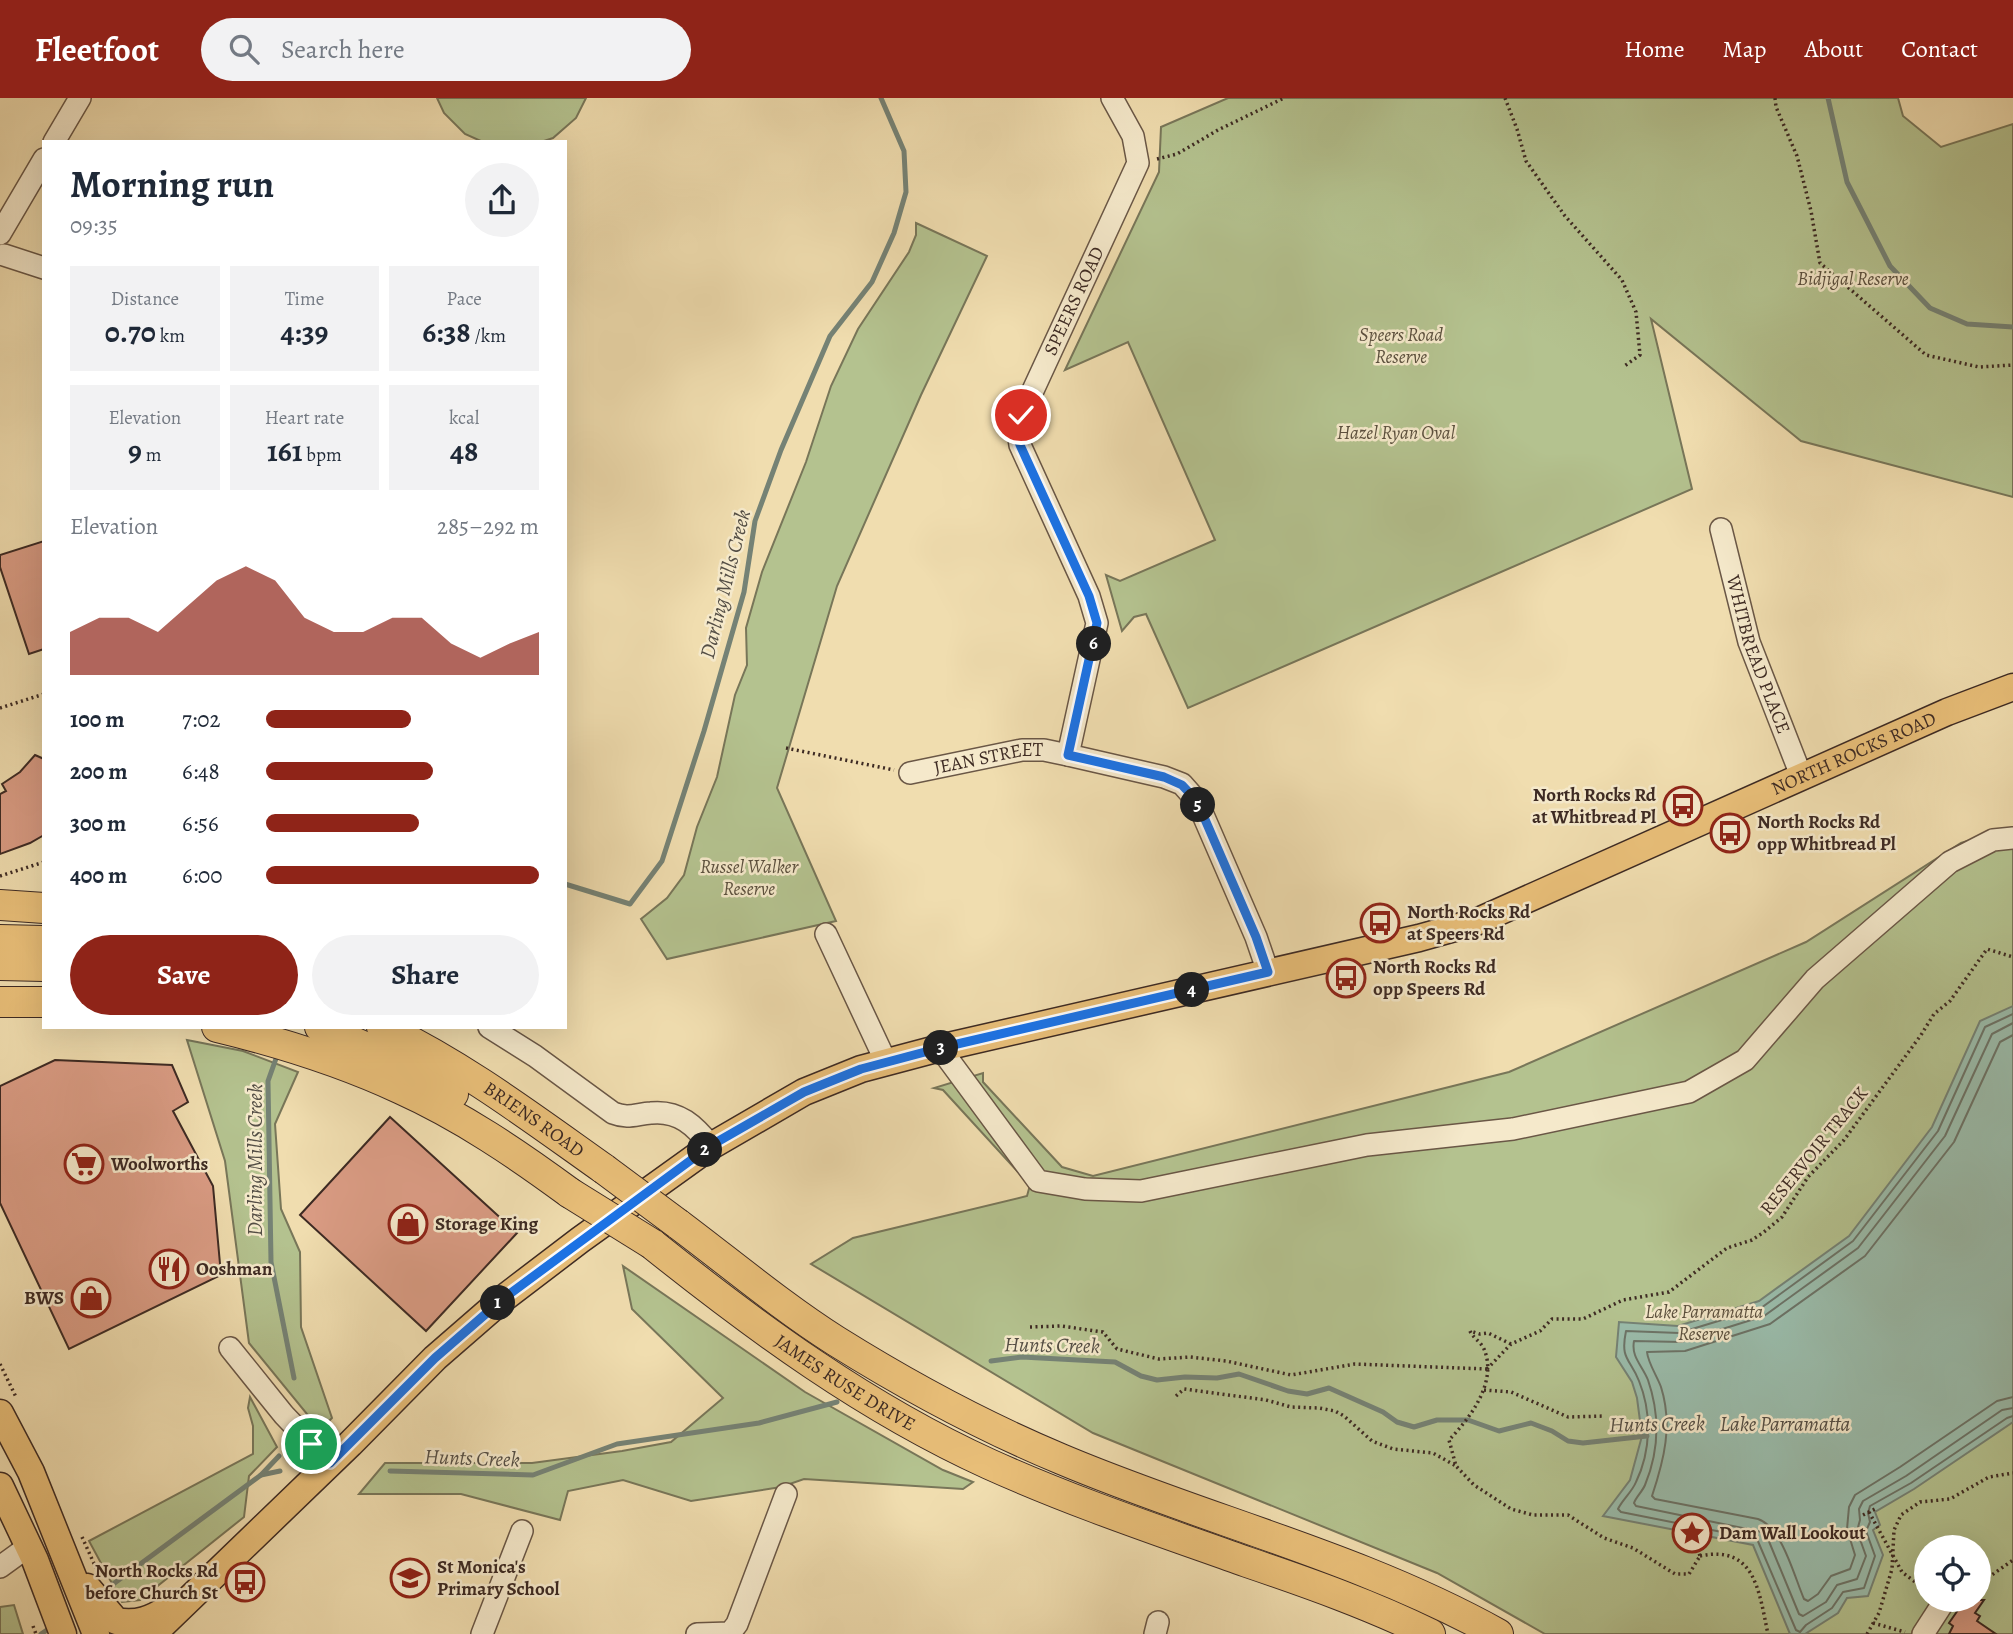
<!DOCTYPE html>
<html lang="en">
<head>
<meta charset="utf-8">
<style>
  body { margin:0; font-family:Alegreya,serif; background:#f2f2f3; color:#1f2937; height:100vh; display:flex; flex-direction:column; font-size:26px; white-space:nowrap }
  * { box-sizing:border-box; margin:0 }
  p { font-size:23px; color:#747a83 }
  .icon { flex:none; width:38px; height:38px; fill:none; stroke:currentColor; stroke-width:2; stroke-linecap:round; stroke-linejoin:round }
  .map { position:relative; flex:1; overflow:hidden }
  .details { position:absolute; left:42px; top:42px; width:525px; height:889px; display:flex; flex-direction:column; background:#fff; border-radius:0px; box-shadow:0 7px 28px #0002 }
  .details>* { flex:none }
  .fabs { position:absolute; left:1914px; top:1437px; display:grid; gap:14px }
  .fabs a { display:grid; place-items:center; width:77px; height:77px; border-radius:50%; background:#fff; box-shadow:0 7px 28px #0002; font-size:35px }
  .pin { position:absolute; display:grid; place-items:center; width:60px; height:60px; color:#fff; margin:-30px; border:4px solid #fff; border-radius:50%; box-shadow:0 2px 7px #0007 }
  .km { position:absolute; width:35px; height:35px; margin:-18px; border-radius:50%; background:#222; color:#fff; font-size:19px; line-height:35px; text-align:center }
  .round { display:grid; place-items:center; flex:none; width:74px; height:74px; border-radius:37px; background:#f2f2f3 }
  .overview { display:flex; align-items:center; justify-content:space-between; height:119px; padding:0 28px }
  h1 { font-size:38px; font-weight:700; line-height:52px }
  .figures { display:grid; grid-template-columns:repeat(3,1fr); gap:10px; height:119px; padding:7px 28px }
  .figures div { display:grid; align-content:center; border-radius:0px; background:#f2f2f3; text-align:center }
  .figures b { font-size:30px; font-weight:700 }
  .figures small { font-size:19px; font-weight:400 }
  .figures p { font-size:19px }
  .chart { height:196px; padding:14px 28px }
  .chart p { display:flex; justify-content:space-between }
  .chart svg { width:100%; height:126px; margin-top:7px; fill:#8f2418; opacity:.7 }
  .cta { display:flex; gap:14px; margin-top:auto; padding:14px 28px }
  .cta a { flex:1; height:80px; border-radius:42px; background:#8f2418; color:#fff; font-size:28px; font-weight:700; line-height:80px; text-align:center }
  .cta a+a { background:#f2f2f3; color:#1f2937 }
  ul { padding:0 28px; list-style:none; font-size:23px }
  li { display:grid; grid-template-columns:112px 84px 1fr; align-items:center; height:52px }
  li i { height:18px; border-radius:9px; background:#8f2418 }
  header { display:flex; align-items:center; gap:42px; box-sizing:border-box; height:98px; padding:0 35px; background:#8f2418; color:#fff }
  header strong { font-size:33px }
  nav { display:flex; gap:38px; margin-inline-start:auto; font-size:24px }
  .search { width:490px; height:63px; background:#f2f2f3; display:flex; align-items:center; gap:18px; box-sizing:border-box; padding:0 24px; border-radius:38px; color:#747a83; font-size:26px }
  .map>svg:first-child { display:block }
  .green { fill:#b4c28f; stroke:#787659; stroke-width:2; fill-rule:evenodd }
  .water { fill:#9abcab; stroke:#758275; stroke-width:2 }
  .lines { fill:none; stroke-linecap:round; stroke-linejoin:round }
  .shore { stroke:#6c7367; stroke-width:2 }
  .stream { stroke:#758275; stroke-width:5 }
  .building { fill:#d99b83; stroke:#3d2a23; stroke-width:2 }
  .minor-casing { stroke:#6a5746; stroke-width:24 }
  .major-casing { stroke:#3d2a23; stroke-width:29 }
  .highway-casing { stroke:#3d2a23; stroke-width:32 }
  .path { stroke:#3d2a23; stroke-width:3.5; stroke-dasharray:2 3.5; stroke-linecap:butt }
  .minor { stroke:#f5e9cb; stroke-width:21 }
  .major { stroke:#e8be78; stroke-width:26 }
  .highway { stroke:#e8be78; stroke-width:30 }
  .highway-bridge-casing { stroke:#3d2a23; stroke-width:32; stroke-linecap:butt }
  .highway-bridge { stroke:#e8be78; stroke-width:30 }
  .route-casing { stroke:#fff; stroke-width:14 }
  .route { stroke:#1a73e8; stroke-width:9 }
  .labels { text-anchor:middle; dominant-baseline:central; stroke-width:5; stroke-linejoin:round; paint-order:stroke }
  .park-label { font-size:19px; font-style:italic; fill:#5b503e; stroke:#f5e9cb }
  .street-label { font-size:19px; fill:#3d2a23; stroke:#f5e9cb }
  .poi-label { font-size:19px; font-weight:bold; fill:#3d2a23; stroke:#f5e9cb; text-anchor:start }
  .water-label { font-size:21px; font-style:italic; fill:#544e45; stroke:#f5e9cb }
</style>
</head>
<body>
<header>
<strong>Fleetfoot</strong>
<div class="search"><svg class="icon" aria-label="search" viewBox="0 0 24 24"><circle cx="10" cy="10" r="6"/><path d="M15 15l6 6"/></svg>Search here</div>
<nav><a>Home</a><a>Map</a><a>About</a><a>Contact</a></nav>
</header>
<div class="map">
<svg width="2013" height="1536" viewBox="0 0 2013 1536">
  <rect width="100%" height="100%" fill="#f0ddaf"/>
  <filter id="stains"><feTurbulence type="fractalNoise" baseFrequency=".00286" numOctaves="4"/><feColorMatrix values="0 0 0 0 .2 0 0 0 0 .09 0 0 0 0 .02 0 0 0 .5 -.17"/></filter>
  <radialGradient id="worn" r=".72"><stop offset=".6" stop-color="#630" stop-opacity="0"/><stop offset="1" stop-color="#630" stop-opacity=".3"/></radialGradient>
  <g class="green">
    <path d="M437,0H586L576,20L553,40L541,44H483L465,36L444,15Z"/>
    <path d="M1228,0H1898L1903,18L1941,49L2013,26V399L1801,343L1651,221L1692,391L1188,610L1146,516L1134,519L1122,533L1106,477L1120,483L1215,442L1128,244L1065,272L1159,74L1161,29Z"/>
    <path d="M916,125L987,158L921,297L837,488L777,690L836,823L667,861L641,821L667,800L684,777L697,729L717,679L735,597L747,567L746,530L762,474L806,364L831,288L858,231L909,154L916,137Z"/>
    <path d="M2013,729V1536H1545L1437,1475L1093,1335L811,1166L853,1140L1027,1098L1030,1087L943,992L934,990L983,975V984L1062,1069L1093,1078L1509,974L1806,844L1961,745ZM1927,1449H1979V1502H1927Z"/>
    <path d="M187,942L243,953L298,974L275,1026L281,1111L300,1154L301,1229L332,1320L320,1332L249,1245L225,1063Z"/>
    <path d="M623,1168L805,1294L943,1372L973,1384L963,1391L804,1381L781,1389L691,1403L623,1382L568,1393L560,1422L461,1396H359L385,1365H532L622,1353L671,1344L723,1300L632,1211Z"/>
    <path d="M250,1299L277,1349L249,1378L244,1419L140,1502L122,1504L89,1443L253,1356V1328L248,1310Z"/>
    <path d="M14,1507L23,1536H0V1509Z"/>
  </g>
  <path class="water" d="M2013,908V1324L1914,1391L1875,1414L1880,1427L1873,1432L1883,1457L1868,1498L1847,1500L1838,1515L1805,1536H1790L1753,1447L1603,1418L1630,1382L1642,1338L1637,1300L1632,1284L1616,1259L1619,1224L1678,1228L1759,1203L1849,1138L1932,1029L1980,923Z"/>
  <g class="lines">
    <g class="shore">
      <path d="M2013,916L1985,929L1938,1033L1853,1143L1761,1210L1679,1235L1626,1233C1620,1262 1630,1260 1639,1283C1652,1315 1651,1353 1636,1384C1632,1394 1622,1402 1618,1411L1621,1414L1757,1441L1796,1532L1800,1534L1806,1527L1832,1510L1843,1494L1864,1490L1875,1458L1866,1433L1870,1424L1868,1415L1870,1408L1911,1385L2007,1320L2013,1318"/>
      <path d="M2013,925L1992,936L1945,1038L1858,1150L1764,1218L1681,1244L1634,1243C1631,1259 1642,1267 1648,1282C1660,1317 1659,1353 1645,1387C1642,1394 1636,1399 1634,1405L1636,1408L1762,1434L1768,1441L1799,1516L1803,1518L1826,1504L1837,1487L1857,1481L1866,1458L1857,1433L1860,1422L1859,1411L1863,1403L1906,1378L2002,1312L2013,1310"/>
      <path d="M2013,937L2000,944L1954,1044L1865,1158L1770,1226L1685,1253L1647,1254C1648,1265 1657,1278 1661,1289C1673,1327 1664,1362 1652,1398L1655,1401L1758,1421C1782,1429 1794,1478 1804,1501L1808,1503L1818,1496L1831,1478L1850,1471L1855,1457L1847,1431L1849,1409L1855,1397L1900,1369L1997,1303L2013,1299"/>
    </g>
    <g class="stream">
      <path d="M1828,0L1847,84L1890,168L1930,210L1967,226L2013,229"/>
      <path d="M565,786L630,806L662,763L704,633L744,494L755,423L781,352L830,238L872,184L894,135L906,94L904,53L881,0"/>
      <path d="M278,955L268,983L271,1164L294,1280"/>
      <path d="M991,1263L1022,1259L1115,1264L1141,1278L1157,1282L1185,1279L1217,1280L1239,1276L1288,1293L1307,1296L1329,1290L1383,1314L1397,1324L1414,1329L1437,1322H1468L1499,1333L1531,1325L1552,1333L1568,1343L1583,1345L1647,1338"/>
      <path d="M390,1373L533,1377L617,1346L759,1325L837,1304"/>
      <path d="M261,1377L280,1373"/>
      <path d="M101,1495L261,1377L279,1358"/>
      <path d="M41,1536L53,1528"/>
    </g>
  </g>
  <g class="building">
    <path d="M44,443V551L29,556L0,469V457Z"/>
    <path d="M35,657L44,661V737L30,745L0,756V696L6,693L2,686L20,674Z"/>
    <path d="M55,962L172,967L188,1004L173,1013L213,1088L221,1177L69,1251L0,1105V988Z"/>
    <path d="M390,1019L517,1135L426,1233L300,1117Z"/>
    <path d="M1965,1502H1984L1975,1515L1980,1518L1977,1523L1996,1536H1949L1953,1528L1949,1525Z"/>
  </g>
  <g class="lines">
    <defs>
      <g id="minor">
        <path d="M1112,0L1133,38L1138,65L1017,327L1020,347L1089,498L1097,525L1068,657L1164,679L1182,686L1197,703L1256,839L1268,874"/>
        <path d="M54,44L80,0"/>
        <path d="M0,136L44,61"/>
        <path d="M4,157L44,170"/>
        <path id="s1" d="M1721,431L1749,544L1802,680"/>
        <path id="s2" d="M910,675L1022,652H1044L1068,657"/>
        <path d="M826,836L886,964"/>
        <path d="M489,929L535,958L613,1015C628,1021 636,1016 651,1015C679,1012 695,1028 711,1048"/>
        <path d="M940,950L1038,1083L1085,1091L1141,1093L1367,1047L1513,1031L1689,994L1745,962L1815,881L1950,764L1993,742L2013,740"/>
        <path d="M230,1250L284,1317L330,1365"/>
        <path d="M0,1469L29,1448"/>
        <path d="M482,1536L522,1433"/>
        <path d="M697,1536L730,1535L737,1526L786,1396"/>
        <path d="M1155,1536L1158,1524"/>
        <path d="M1923,1536L1945,1502"/>
      </g>
      <g id="major">
        <path d="M0,1315L31,1374L96,1536"/>
        <path d="M0,1388L35,1462L63,1536"/>
        <path d="M87,1489L116,1523C138,1527 151,1521 169,1510"/>
        <path id="s3" d="M153,1536L350,1346L435,1260L504,1200L580,1142L711,1048L804,994L861,971L940,950L1419,840L1476,824L1947,614L2013,589"/>
      </g>
      <g id="highway">
        <path d="M0,807L44,810"/>
        <path d="M0,842L44,843"/>
        <path d="M0,867L44,868"/>
        <path d="M0,904H44"/>
        <path d="M217,929C279,944 343,964 401,991C461,1018 517,1056 570,1095"/>
        <path d="M320,929L389,960L453,996"/>
        <path id="s4" d="M382,929C462,967 532,1020 604,1071"/>
        <path d="M678,1126C730,1165 781,1208 836,1243C908,1288 982,1328 1061,1361C1205,1422 1360,1459 1498,1536"/>
        <path id="s5" d="M652,1146C757,1230 866,1310 989,1366C1073,1404 1160,1433 1247,1464C1309,1485 1371,1507 1430,1536"/>
      </g>
    </defs>
    <use href="#minor" class="minor-casing"/>
    <use href="#major" class="major-casing"/>
    <use href="#highway" class="highway-casing"/>
    <g class="path">
      <path d="M1505,0L1517,31L1526,63L1565,118L1622,182L1636,214L1640,257L1623,269"/>
      <path d="M1775,0L1776,9L1797,58L1811,113L1820,165L1926,257L1979,269L2013,267"/>
      <path d="M1157,61L1177,56L1218,32L1284,0"/>
      <path d="M0,610L44,596"/>
      <path d="M786,650L894,672"/>
      <path d="M0,778L44,764"/>
      <path d="M1030,1229L1061,1228L1103,1234L1117,1251L1159,1261L1190,1259L1226,1263L1291,1277L1355,1266L1487,1271"/>
      <path d="M1511,1246L1488,1235L1480,1236L1470,1233C1473,1240 1481,1244 1484,1251C1498,1284 1470,1320 1449,1342L1456,1368L1474,1387L1511,1411L1533,1417H1568L1604,1440L1633,1450L1675,1476H1689L1700,1458"/>
      <path d="M0,1266L16,1299"/>
      <path d="M1487,1271L1511,1246L1540,1233L1552,1221H1583L1623,1202L1669,1194L1727,1150L1752,1142L1764,1134L1782,1119L1808,1079L1844,1042L1921,937L1934,916L1950,903L1987,851L2013,859"/>
      <path d="M1484,1292L1511,1294L1568,1319L1605,1318"/>
      <path d="M1176,1298L1184,1291L1266,1302L1291,1309L1319,1310L1335,1313L1344,1318L1372,1343L1393,1351L1433,1355L1456,1368"/>
      <path d="M1869,1414L1902,1474L1927,1493"/>
      <path d="M1863,1417L1877,1410"/>
      <path d="M1692,1435L1700,1458"/>
      <path d="M82,1439L96,1470"/>
      <path d="M1700,1458C1756,1446 1759,1495 1768,1536"/>
      <path d="M1979,1486L2013,1462"/>
      <path d="M1873,1525L1905,1534"/>
      <path d="M33,1528L36,1536"/>
      <path d="M1867,1536L1879,1515L1892,1471L1894,1432L1901,1417L1920,1404L1950,1401L1989,1379L2013,1375"/>
    </g>
    <use href="#minor" class="minor"/>
    <use href="#major" class="major"/>
    <use href="#highway" class="highway"/>
    <defs>
      <g id="highway-bridge">
        <path d="M604,1071L678,1126"/>
        <path d="M570,1095L652,1146"/>
      </g>
    </defs>
    <use href="#highway-bridge" class="highway-bridge-casing"/>
    <use href="#highway-bridge" class="highway-bridge"/>
  </g>
  <g class="lines">
    <defs>
      <path id="route" d="M311,1346L330,1365L435,1260L504,1200L710,1048L804,994L861,971L940,950L1268,874L1256,839L1197,703L1182,687L1164,679L1068,657L1097,525L1089,498L1020,347L1017,337L1021,317"/>
    </defs>
    <use href="#route" class="route-casing"/>
    <use href="#route" class="route"/>
  </g>
  <defs>
    <symbol id="bus-ring" viewBox="-11 -11 22 22"><circle r="9.5" fill="#f5e9cb" stroke="#8f2418" stroke-width="1.5"/><path d="M-5-6H5V4H4V6H2V4H-2V6H-4V4H-5ZM-3.5-4V0h7V-4ZM-3.5 1.2v1.5H-2V1.2ZM2 1.2v1.5H3.5V1.2Z" fill="#8f2418"/></symbol>
    <symbol id="supermarket-ring" viewBox="-11 -11 22 22"><circle r="9.5" fill="#f5e9cb" stroke="#8f2418" stroke-width="1.5"/><path d="M-6-5.5h2.5l.6 2H6L4.5 2H-2.5L-4.4-4H-6ZM-1.5 3.2a1.3 1.3 0 1 0 .1 0ZM3 3.2a1.3 1.3 0 1 0 .1 0Z" fill="#8f2418"/></symbol>
    <symbol id="shop-ring" viewBox="-11 -11 22 22"><circle r="9.5" fill="#f5e9cb" stroke="#8f2418" stroke-width="1.5"/><path d="M-5-2.5h2.3a2.7 3.5 0 0 1 5.4 0H5L5.5 6h-11ZM-1.5-2.5h3a1.5 2.3 0 0 0-3 0Z" fill="#8f2418"/></symbol>
    <symbol id="restaurant-ring" viewBox="-11 -11 22 22"><circle r="9.5" fill="#f5e9cb" stroke="#8f2418" stroke-width="1.5"/><path d="M-5-6h1v4h1v-4h1v4h1v-4h1v5L-1.5 .5V6h-2V.5L-5-1ZM5-6V6H3V1.5H1.5Q1.5-4 5-6Z" fill="#8f2418"/></symbol>
    <symbol id="sight-ring" viewBox="-11 -11 22 22"><circle r="9.5" fill="#f5e9cb" stroke="#8f2418" stroke-width="1.5"/><path d="M0-6L1.8-2.2L6-1.7L2.9 1.2L3.7 5.4L0 3.3L-3.7 5.4L-2.9 1.2L-6-1.7L-1.8-2.2Z" fill="#8f2418"/></symbol>
    <symbol id="school-ring" viewBox="-11 -11 22 22"><circle r="9.5" fill="#f5e9cb" stroke="#8f2418" stroke-width="1.5"/><path d="M0-5L7-2L0 1L-7-2ZM-4 1L0 2.5L4 1V4Q0 6-4 4Z" fill="#8f2418"/></symbol>
  </defs>
  <g fill-rule="evenodd">
    <use href="#bus-ring" x="1661" y="686" width="44" height="44"/>
    <use href="#bus-ring" x="1708" y="713" width="44" height="44"/>
    <use href="#bus-ring" x="1358" y="803" width="44" height="44"/>
    <use href="#bus-ring" x="1324" y="858" width="44" height="44"/>
    <use href="#supermarket-ring" x="62" y="1044" width="44" height="44"/>
    <use href="#shop-ring" x="386" y="1104" width="44" height="44"/>
    <use href="#restaurant-ring" x="147" y="1149" width="44" height="44"/>
    <use href="#shop-ring" x="69" y="1178" width="44" height="44"/>
    <use href="#sight-ring" x="1670" y="1413" width="44" height="44"/>
    <use href="#school-ring" x="388" y="1458" width="44" height="44"/>
    <use href="#bus-ring" x="223" y="1462" width="44" height="44"/>
  </g>
  <g class="labels">
    <g class="park-label">
      <text x="1853" y="181">Bidjigal Reserve</text>
      <text x="1401" y="237">Speers Road<tspan x="1401" dy="22">Reserve</tspan></text>
      <text x="1396" y="335">Hazel Ryan Oval</text>
      <text x="749" y="769">Russel Walker<tspan x="749" dy="22">Reserve</tspan></text>
      <text x="1704" y="1214">Lake Parramatta<tspan x="1704" dy="22">Reserve</tspan></text>
    </g>
    <g class="street-label">
      <text transform="translate(1074 203) rotate(-65)">SPEERS ROAD</text>
      <text stroke="none"><textPath href="#s1" startOffset="131">WHITBREAD PLACE</textPath></text>
      <text stroke="none"><textPath href="#s3" startOffset="1958">NORTH ROCKS ROAD</textPath></text>
      <text stroke="none"><textPath href="#s2" startOffset="80">JEAN STREET</textPath></text>
      <text stroke="none"><textPath href="#s4" startOffset="178">BRIENS ROAD</textPath></text>
      <text transform="translate(1814 1053) rotate(-51)">RESERVOIR TRACK</text>
      <text stroke="none"><textPath href="#s5" startOffset="238">JAMES RUSE DRIVE</textPath></text>
    </g>
    <g class="poi-label">
      <text x="1656" y="697" text-anchor="end">North Rocks Rd<tspan x="1656" dy="22">at Whitbread Pl</tspan></text>
      <text x="1757" y="724">North Rocks Rd<tspan x="1757" dy="22">opp Whitbread Pl</tspan></text>
      <text x="1407" y="814">North Rocks Rd<tspan x="1407" dy="22">at Speers Rd</tspan></text>
      <text x="1373" y="869">North Rocks Rd<tspan x="1373" dy="22">opp Speers Rd</tspan></text>
      <text x="111" y="1066">Woolworths</text>
      <text x="435" y="1126">Storage King</text>
      <text x="196" y="1171">Ooshman</text>
      <text x="64" y="1200" text-anchor="end">BWS</text>
      <text x="1719" y="1435">Dam Wall Lookout</text>
      <text x="437" y="1469">St Monica's<tspan x="437" dy="22">Primary School</tspan></text>
      <text x="218" y="1473" text-anchor="end">North Rocks Rd<tspan x="218" dy="22">before Church St</tspan></text>
    </g>
    <g class="water-label">
      <text transform="translate(725 486) rotate(-76)">Darling Mills Creek</text>
      <text transform="translate(255 1062) rotate(-90)">Darling Mills Creek</text>
      <text transform="translate(1052 1247) rotate(1)">Hunts Creek</text>
      <text transform="translate(1657 1326) rotate(-1)">Hunts Creek</text>
      <text x="1785" y="1326">Lake Parramatta</text>
      <text transform="translate(472 1360) rotate(2)">Hunts Creek</text>
    </g>
  </g>
  <rect width="100%" height="100%" filter="url(#stains)"/>
  <rect width="100%" height="100%" fill="url(#worn)"/>
</svg>
<div class="fabs">
<a><svg class="icon" aria-label="locate" viewBox="0 0 24 24"><circle cx="12" cy="12" r="6"/><path d="M12 2v4M12 18v4M2 12h4M18 12h4"/></svg></a>
</div>
<div class="pin" style="left:311px;top:1346px;background:#1e9e55"><svg class="icon" aria-label="arrive" viewBox="0 0 24 24"><path d="M6 21V4h12l-3 4 3 4H6"/></svg></div>
<div class="pin" style="left:1021px;top:317px;background:#d93025"><svg class="icon" aria-label="check" viewBox="0 0 24 24"><path d="M5 12l5 5 9-10"/></svg></div>
<b class="km" style="left:498px;top:1205px">1</b>
<b class="km" style="left:705px;top:1052px">2</b>
<b class="km" style="left:941px;top:950px">3</b>
<b class="km" style="left:1192px;top:892px">4</b>
<b class="km" style="left:1198px;top:707px">5</b>
<b class="km" style="left:1094px;top:546px">6</b>
<section class="details">
<div class="overview"><div><h1>Morning run</h1><p>09:35</p></div><a class="round"><svg class="icon" aria-label="share" viewBox="0 0 24 24"><path d="M12 15V3M7 8l5-5 5 5M5 13v7h14v-7"/></svg></a></div>
<div class="figures">
<div><p>Distance</p><b>0.70<small> km</small></b></div>
<div><p>Time</p><b>4:39</b></div>
<div><p>Pace</p><b>6:38<small> /km</small></b></div>
</div>
<div class="figures">
<div><p>Elevation</p><b>9<small> m</small></b></div>
<div><p>Heart rate</p><b>161<small> bpm</small></b></div>
<div><p>kcal</p><b>48</b></div>
</div>
<div class="chart"><p><span>Elevation</span>285–292 m</p>
<svg viewBox="0 0 160 44" preserveAspectRatio="none"><path d="M0 44V29L10 24L20 24L30 29L40 20L50 11L60 6L70 11L80 24L90 29L100 29L110 24L120 24L130 33L140 38L150 33L160 29V44z"/></svg>
</div>
<ul>
<li><b>100 m</b>7:02<i style="width:53%"></i></li>
<li><b>200 m</b>6:48<i style="width:61%"></i></li>
<li><b>300 m</b>6:56<i style="width:56%"></i></li>
<li><b>400 m</b>6:00<i style="width:100%"></i></li>
</ul>
<div class="cta"><a>Save</a><a>Share</a></div>
</section>
</div>
</body>
</html>
